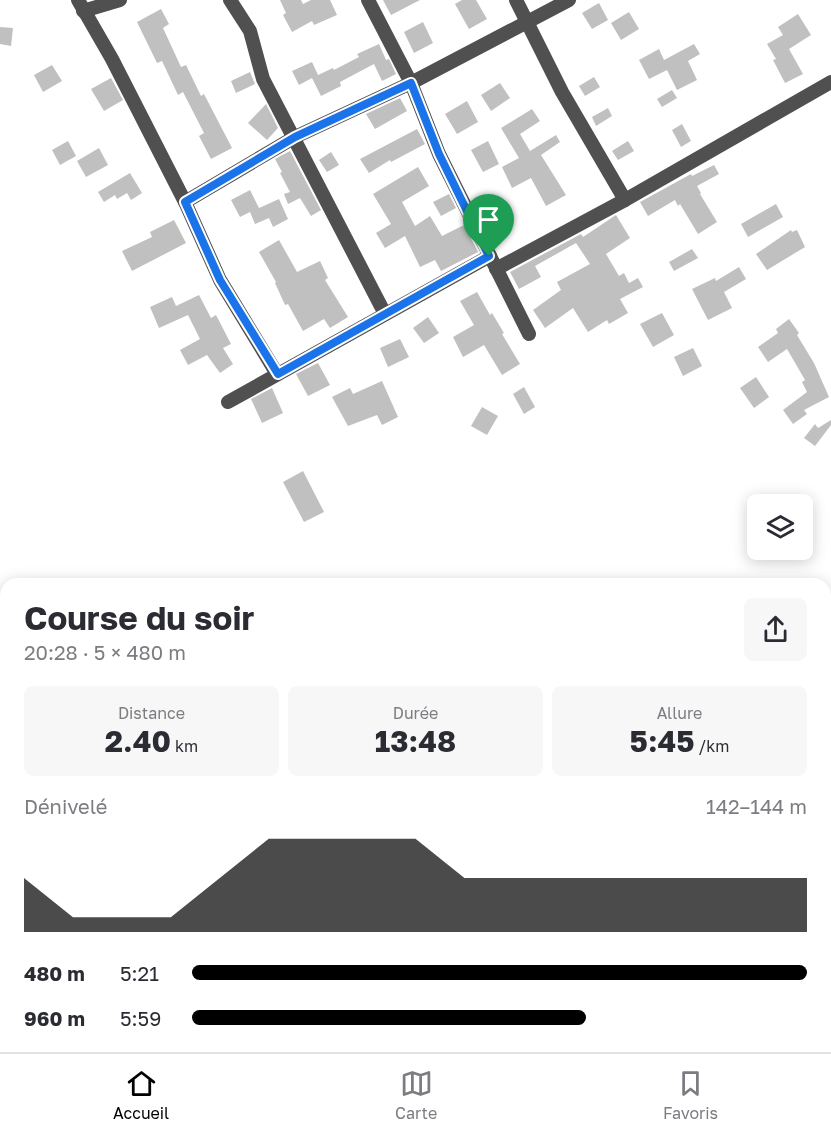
<!DOCTYPE html>
<html lang="fr">
<head>
<meta charset="utf-8">
<style>
  body { margin:0; font-family:"Golos Text",sans-serif; background:#f7f7f7; color:#2b2b33; height:100vh; display:flex; flex-direction:column; font-size:22px; white-space:nowrap }
  * { box-sizing:border-box; margin:0 }
  p { font-size:20px; color:#7c7c81 }
  .icon { flex:none; width:33px; height:33px; fill:none; stroke:currentColor; stroke-width:2; stroke-linecap:round; stroke-linejoin:round }
  .map { position:relative; flex:1; overflow:hidden }
  .details { position:absolute; left:0px; top:578px; width:831px; height:476px; display:flex; flex-direction:column; background:#fff; border-radius:18px 18px 0 0; box-shadow:0 3px 15px #0003 }
  .details>* { flex:none }
  .buttons { position:absolute; left:747px; top:494px; display:grid; gap:12px }
  .buttons a { display:grid; place-items:center; width:66px; height:66px; border-radius:9px; background:#fff; box-shadow:0 3px 15px #0003; font-size:30px }
  .pin { position:absolute; display:grid; place-items:center; width:51px; height:51px; color:#fff; margin:-62px -26px; border-radius:50% 50% 50% 0; rotate:-45deg; box-shadow:0 0 6px #0007 }
  .pin .icon { rotate:45deg }
  .round { display:grid; place-items:center; flex:none; width:63px; height:63px; border-radius:9px; background:#f7f7f7 }
  .head { display:flex; align-items:center; justify-content:space-between; height:102px; padding:0 24px }
  h1 { font-size:33px; font-weight:700; line-height:45px }
  .figures { display:grid; grid-template-columns:repeat(3,1fr); gap:9px; height:102px; padding:6px 24px }
  .figures div { display:grid; align-content:center; border-radius:9px; background:#f7f7f7; text-align:center }
  .figures b { font-size:30px; font-weight:700 }
  .figures small { font-size:16px; font-weight:400 }
  .figures p { font-size:16px }
  .chart { height:168px; padding:12px 24px }
  .chart p { display:flex; justify-content:space-between }
  .chart svg { width:100%; height:108px; margin-top:6px; fill:#000; opacity:.7 }
  ul { padding:0 24px; list-style:none; font-size:20px }
  li { display:grid; grid-template-columns:96px 72px 1fr; align-items:center; height:45px }
  li i { height:15px; border-radius:8px; background:#000 }
  .menu { display:flex; justify-content:space-around; align-items:center; height:84px; border-top:2px solid #e1e1e2; background:#fff; font-size:16px; color:#7c7c81 }
  .menu a { display:grid; justify-items:center; gap:3px }
  .menu .current { color:#000 }
  .map>svg:first-child { display:block }
  .water { fill:#9e9e9e }
  .building { fill:#c0c0c0 }
  .lines { fill:none; stroke-linecap:round; stroke-linejoin:round }
  .minor { stroke:#505050; stroke-width:14 }
  .route-casing { stroke:#fff; stroke-width:12 }
  .route { stroke:#1a73e8; stroke-width:8 }
</style>
</head>
<body>
<div class="map">
<svg width="831" height="1052" viewBox="0 0 831 1052">
  <rect width="100%" height="100%" fill="#fff"/>
  <g class="water">
    <path d="M6,631V703L0,709V634Z"/>
    <path d="M825,695L831,704V871L825,887Z"/>
    <path d="M707,1047H798L796,1052H705Z"/>
  </g>
  <g class="building">
    <path d="M280,0H301L303,4L311,0H330L337,15L314,25L312,21L292,32L283,15L286,13Z"/>
    <path d="M383,0H420L391,15Z"/>
    <path d="M462,0H476L487,19L469,29L455,4Z"/>
    <path d="M599,3L608,20L592,29L582,13Z"/>
    <path d="M161,9L169,24L163,28L181,67L186,65L201,96L204,94L232,148L211,159L199,136L204,133L183,92L178,95L162,61L157,63L137,22Z"/>
    <path d="M629,12L639,29L621,40L611,23Z"/>
    <path d="M798,14L811,35L789,49L803,74L785,83L773,60L776,59L767,44L783,35L778,27Z"/>
    <path d="M423,22L433,43L414,53L404,32Z"/>
    <path d="M0,27L13,28L11,46L0,44Z"/>
    <path d="M379,44L386,60L389,59L396,74L382,81L374,64L340,82L341,86L321,96L312,78L299,85L292,71L312,62L318,75L333,68L334,70L359,57L357,54Z"/>
    <path d="M694,44L700,54L688,61L697,80L677,90L667,70L649,79L639,60L659,49L664,60Z"/>
    <path d="M52,65L62,81L43,92L34,75Z"/>
    <path d="M250,72L255,84L236,93L231,81Z"/>
    <path d="M594,77L600,87L585,96L579,86Z"/>
    <path d="M111,78L123,100L104,111L91,89Z"/>
    <path d="M500,83L510,98L491,111L481,95Z"/>
    <path d="M672,90L677,98L662,107L657,99Z"/>
    <path d="M400,98L407,111L375,129L366,114Z"/>
    <path d="M467,101L478,122L457,134L445,114Z"/>
    <path d="M266,104L278,128L267,140L248,123Z"/>
    <path d="M608,108L612,116L596,126L592,117Z"/>
    <path d="M532,109L540,121L520,134L530,151L556,135L560,142L541,155L566,195L546,206L531,178L512,188L502,167L519,158L501,128Z"/>
    <path d="M682,124L691,141L681,147L672,130Z"/>
    <path d="M417,129L425,144L391,162L390,160L369,173L360,159Z"/>
    <path d="M68,141L76,156L60,165L52,150Z"/>
    <path d="M488,141L499,164L483,172L471,150Z"/>
    <path d="M628,141L634,151L618,160L612,151Z"/>
    <path d="M99,148L108,165L86,177L77,161Z"/>
    <path d="M290,151L321,210L311,216L300,198L288,204L284,194L290,192L280,173L282,172L275,159Z"/>
    <path d="M331,152L339,165L327,172L319,160Z"/>
    <path d="M714,165L719,174L697,186L701,193L700,194L717,222L698,234L680,204L678,206L675,200L648,216L640,202L691,174L692,176Z"/>
    <path d="M418,167L429,186L402,202L415,226L430,216L442,236L464,225L478,252L441,271L435,260L420,267L405,236L385,248L376,233L391,224L373,194Z"/>
    <path d="M130,173L142,193L131,200L127,193L117,199L115,195L104,202L98,192Z"/>
    <path d="M250,190L259,208L279,199L288,219L273,227L269,218L255,224L250,212L240,217L231,200Z"/>
    <path d="M449,194L456,208L441,216L433,202Z"/>
    <path d="M776,204L783,217L748,237L741,224Z"/>
    <path d="M493,215L501,232L491,237L482,221Z"/>
    <path d="M616,215L630,238L606,254L619,276L624,273L629,283L638,278L643,287L620,299L628,313L609,324L607,320L588,332L573,308L545,328L533,310L561,290L557,282L590,264L576,243L535,266L541,277L519,289L510,272L581,234L583,237Z"/>
    <path d="M174,220L186,243L132,271L122,251L152,237L150,232Z"/>
    <path d="M791,230L792,232L797,230L805,247L767,270L756,254Z"/>
    <path d="M279,240L297,272L320,261L328,278L325,280L348,317L330,328L324,319L303,331L288,304L285,305L275,283L276,282L259,252Z"/>
    <path d="M692,249L698,258L674,271L669,262Z"/>
    <path d="M739,267L746,279L724,292L732,308L708,320L692,289L715,278L716,281Z"/>
    <path d="M477,292L490,315L492,313L504,333L502,334L520,364L502,375L484,345L463,357L453,337L474,325L460,301Z"/>
    <path d="M199,295L211,318L216,315L231,344L223,348L233,364L220,373L207,355L188,365L180,350L200,339L188,315L159,328L150,307L172,297L176,306Z"/>
    <path d="M662,313L674,335L653,347L640,324Z"/>
    <path d="M428,317L439,333L424,343L413,328Z"/>
    <path d="M789,319L799,333L797,335L814,363L829,397L804,410L807,414L793,424L783,410L807,392L802,382L805,380L787,349L768,362L758,347L778,333L776,329Z"/>
    <path d="M400,339L409,357L388,367L380,348Z"/>
    <path d="M693,348L702,366L683,376L674,357Z"/>
    <path d="M318,363L330,385L308,396L296,374Z"/>
    <path d="M756,377L769,397L754,408L740,388Z"/>
    <path d="M382,381L398,417L382,425L377,415L348,426L332,397L350,388L353,394Z"/>
    <path d="M524,387L535,407L524,414L513,394Z"/>
    <path d="M272,388L283,413L262,423L251,399Z"/>
    <path d="M482,407L498,416L487,435L471,426Z"/>
    <path d="M831,420V425L815,446L804,438L815,424L818,428Z"/>
    <path d="M303,471L324,512L304,522L283,482Z"/>
  </g>
  <g class="lines">
    <g class="minor">
      <path d="M78,0L112,59L185,202L220,280L277,374"/>
      <path d="M230,0L250,31L263,79L385,314"/>
      <path d="M368,0L411,83L439,154L529,334"/>
      <path d="M516,0L562,92L625,200"/>
      <path d="M83,11L120,0"/>
      <path d="M185,202L295,137L411,83L569,0"/>
      <path d="M496,269L625,200L831,82"/>
      <path d="M228,402L490,256"/>
      <path d="M461,1052L470,1047"/>
    </g>
  </g>
  <g class="lines">
    <defs>
      <path id="route" d="M411,83L439,154L489,256L278,374L220,280L185,202L295,137Z"/>
    </defs>
    <use href="#route" class="route-casing"/>
    <use href="#route" class="route"/>
  </g>
</svg>
<div class="buttons">
<a><svg class="icon" aria-label="layers" viewBox="0 0 24 24"><path d="M12 4l9 5-9 5-9-5zM3 14l9 5 9-5"/></svg></a>
</div>
<div class="pin" style="left:489px;top:256px;background:#1e9e55"><svg class="icon" aria-label="arrive" viewBox="0 0 24 24"><path d="M6 21V4h12l-3 4 3 4H6"/></svg></div>
<section class="details">
<div class="head"><div><h1>Course du soir</h1><p>20:28 · 5 × 480 m</p></div><a class="round"><svg class="icon" aria-label="share" viewBox="0 0 24 24"><path d="M12 15V3M7 8l5-5 5 5M5 13v7h14v-7"/></svg></a></div>
<div class="figures">
<div><p>Distance</p><b>2.40<small> km</small></b></div>
<div><p>Durée</p><b>13:48</b></div>
<div><p>Allure</p><b>5:45<small> /km</small></b></div>
</div>
<div class="chart"><p><span>Dénivelé</span>142–144 m</p>
<svg viewBox="0 0 160 44" preserveAspectRatio="none"><path d="M0 44V22L10 38L20 38L30 38L40 22L50 6L60 6L70 6L80 6L90 22L100 22L110 22L120 22L130 22L140 22L150 22L160 22V44z"/></svg>
</div>
<ul>
<li><b>480 m</b>5:21<i style="width:100%"></i></li>
<li><b>960 m</b>5:59<i style="width:64%"></i></li>
</ul>
</section>
</div>
<nav class="menu">
<a class="current"><svg class="icon" aria-label="home" viewBox="0 0 24 24"><path d="M3 11l9-7 9 7M6 9v11h12V9"/></svg>Accueil</a>
<a><svg class="icon" aria-label="map" viewBox="0 0 24 24"><path d="M3 6l6-2 6 2 6-2v14l-6 2-6-2-6 2zM9 4v14M15 6v14"/></svg>Carte</a>
<a><svg class="icon" aria-label="saved" viewBox="0 0 24 24"><path d="M7 4h10v16l-5-4-5 4z"/></svg>Favoris</a>
</nav>
</body>
</html>
